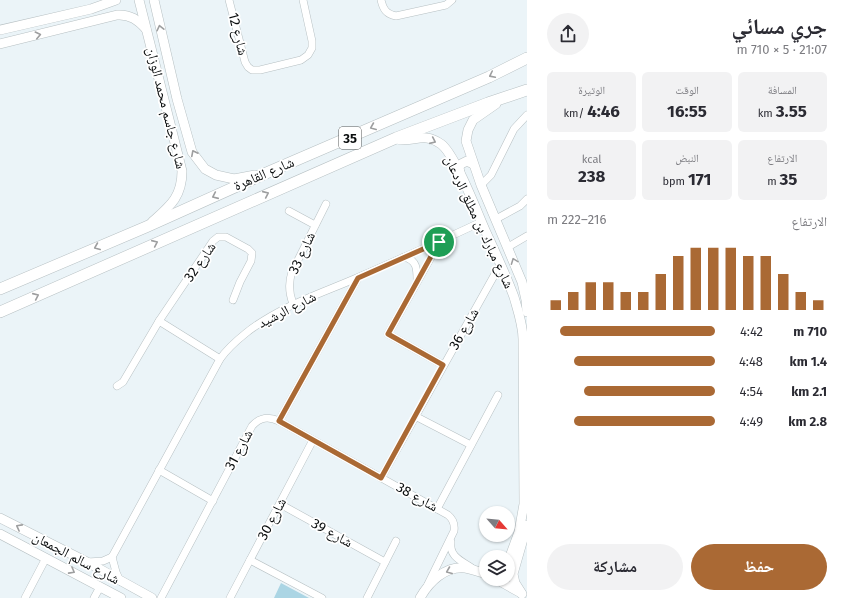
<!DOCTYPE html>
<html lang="ar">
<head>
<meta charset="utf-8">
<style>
  body { margin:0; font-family:"Fira Sans","Noto Naskh Arabic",sans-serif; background:#f2f2f3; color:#2b2b33; direction:rtl; height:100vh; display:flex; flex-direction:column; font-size:15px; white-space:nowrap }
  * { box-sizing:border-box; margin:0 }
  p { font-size:13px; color:#7c7c81 }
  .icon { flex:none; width:22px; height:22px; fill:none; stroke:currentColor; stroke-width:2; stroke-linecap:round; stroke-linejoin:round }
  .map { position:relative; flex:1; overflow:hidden; direction:ltr }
  .panel { display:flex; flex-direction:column; background:#fff; width:320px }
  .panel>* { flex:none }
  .needle { width:26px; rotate:117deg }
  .fabs { position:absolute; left:479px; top:506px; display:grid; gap:8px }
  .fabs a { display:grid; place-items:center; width:36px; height:36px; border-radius:50%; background:#fff; box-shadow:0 1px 3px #0004; font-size:20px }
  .pin { position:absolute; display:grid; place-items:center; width:34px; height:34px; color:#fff; margin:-17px; border:2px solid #fff; border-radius:50%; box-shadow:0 1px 4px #0007 }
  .round { display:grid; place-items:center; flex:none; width:42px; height:42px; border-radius:21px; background:#f2f2f3 }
  .overview { display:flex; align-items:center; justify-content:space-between; height:68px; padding:0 20px }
  h1 { font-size:22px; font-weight:700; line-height:30px }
  .metrics { display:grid; grid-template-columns:repeat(3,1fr); gap:6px; height:68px; padding:4px 20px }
  .metrics div { display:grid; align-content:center; border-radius:6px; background:#f2f2f3; text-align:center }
  .metrics b { font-size:17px; font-weight:700 }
  .metrics small { font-size:11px; font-weight:400 }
  .metrics p { font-size:11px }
  .chart { height:112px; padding:8px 20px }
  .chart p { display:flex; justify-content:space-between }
  .chart svg { width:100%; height:72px; margin-top:4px; stroke:#aa6934; stroke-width:6 }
  .button { display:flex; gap:8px; margin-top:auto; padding:8px 20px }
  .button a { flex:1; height:46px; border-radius:24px; background:#aa6934; color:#fff; font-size:16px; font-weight:700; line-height:46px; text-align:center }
  .button a+a { background:#f2f2f3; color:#2b2b33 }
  ul { padding:0 20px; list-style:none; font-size:13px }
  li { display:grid; grid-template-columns:64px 48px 1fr; align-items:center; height:30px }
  li i { height:10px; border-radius:5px; background:#aa6934 }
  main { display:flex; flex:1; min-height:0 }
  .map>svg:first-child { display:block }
  .green { fill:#abd5e4 }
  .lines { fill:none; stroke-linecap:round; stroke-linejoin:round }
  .street-casing { stroke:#b7c0c3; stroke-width:8 }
  .secondary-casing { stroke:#b7c0c3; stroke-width:10 }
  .primary-casing { stroke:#b7c0c3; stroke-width:12 }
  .street { stroke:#fff; stroke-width:7 }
  .secondary { stroke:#fff; stroke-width:9 }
  .primary { stroke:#fff; stroke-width:11 }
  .oneway { stroke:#9d9e9f }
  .route-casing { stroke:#fff; stroke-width:8 }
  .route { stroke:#aa6934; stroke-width:5 }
  .labels { text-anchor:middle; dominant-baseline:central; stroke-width:3.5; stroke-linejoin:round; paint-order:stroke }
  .shield { fill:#fff; stroke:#545656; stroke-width:1 }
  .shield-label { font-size:13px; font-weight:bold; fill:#0a0d0e }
  .street-label { font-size:14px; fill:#0a0d0e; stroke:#fff }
</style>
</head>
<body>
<main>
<section class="panel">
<div class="overview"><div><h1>جري مسائي</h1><p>21:07 · 5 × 710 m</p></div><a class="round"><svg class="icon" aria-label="share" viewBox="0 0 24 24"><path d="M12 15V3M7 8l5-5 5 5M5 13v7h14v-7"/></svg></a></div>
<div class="metrics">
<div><p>المسافة</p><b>3.55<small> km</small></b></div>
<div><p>الوقت</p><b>16:55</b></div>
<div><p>الوتيرة</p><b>4:46<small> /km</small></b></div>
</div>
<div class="metrics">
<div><p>الارتفاع</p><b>35<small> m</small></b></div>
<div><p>النبض</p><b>171<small> bpm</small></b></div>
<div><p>kcal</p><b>238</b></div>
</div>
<div class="chart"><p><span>الارتفاع</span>216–222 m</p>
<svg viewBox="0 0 160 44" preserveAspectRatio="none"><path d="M5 44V38M15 44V33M25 44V27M35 44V27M45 44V33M55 44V33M65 44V22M75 44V11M85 44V6M95 44V6M105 44V6M115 44V11M125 44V11M135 44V22M145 44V33M155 44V38"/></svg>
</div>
<ul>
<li><b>710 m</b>4:42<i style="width:92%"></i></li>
<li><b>1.4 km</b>4:48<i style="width:84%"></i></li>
<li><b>2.1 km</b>4:54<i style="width:78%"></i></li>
<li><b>2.8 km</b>4:49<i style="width:84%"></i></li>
</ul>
<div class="button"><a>حفظ</a><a>مشاركة</a></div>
</section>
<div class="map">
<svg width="527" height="598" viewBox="0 0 527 598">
  <rect width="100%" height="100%" fill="#ebf4f8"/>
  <path class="green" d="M281,583L309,598H274Z"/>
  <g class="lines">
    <defs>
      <g id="street">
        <path d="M229,0L245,62L248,67L252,70H260L301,60L308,55L312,48V41L303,0"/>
        <path d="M381,0C383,9 386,14 396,16L446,5L452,0"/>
        <path d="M481,185L491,175L514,129L527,115"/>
        <path d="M289,211L315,225"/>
        <path d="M496,219L520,206L527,199"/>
        <path d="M439,243L388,334L443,365"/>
        <path d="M508,247L527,236"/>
        <path d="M404,257C417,260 417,269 417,280"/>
        <path d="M293,304C289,293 288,283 292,272L326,204"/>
        <path d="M159,321L220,359"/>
        <path d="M117,386L123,382L159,321L213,241L218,237H226L248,249L252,253L251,261L240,282L233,300"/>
        <path d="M415,416L471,445"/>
        <path d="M279,421L358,278"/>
        <path d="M159,470L213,501"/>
        <path d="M381,478L500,265"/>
        <path d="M280,504L385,562"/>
        <path d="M437,509L498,395"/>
        <path d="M451,542C449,557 462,561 472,568"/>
        <path d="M112,557L116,572L120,581"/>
        <path d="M250,560L322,598"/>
        <path d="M88,562L103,561L112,557L220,359C227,349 236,341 246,333C280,306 320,294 359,277C400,259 441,241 481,222"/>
        <path d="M25,598L46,558"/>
        <path d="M94,598L100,587"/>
        <path d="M161,598L252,426C260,417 268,416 279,421L448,515C453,519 455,524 454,531L428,584"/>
        <path d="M230,598L313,440"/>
        <path d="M367,598L396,541"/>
      </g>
      <g id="secondary">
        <path d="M139,0L182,171C182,197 170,206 152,222"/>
        <path d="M154,0L177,99L192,152L205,169L216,175L234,179L255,175"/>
        <path d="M0,30L91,9L116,0"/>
        <path d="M0,44L117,15C130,14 138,20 146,29"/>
        <path d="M496,104L473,120L468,130L466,141L481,185L522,282L526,300L527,312"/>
        <path d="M397,139C414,143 423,131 441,144C455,154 477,212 485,230C495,252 506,275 514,297C518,311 523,325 523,339L524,504L519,532L508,562"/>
        <path d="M460,173L459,167L461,164L467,161L473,164"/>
        <path d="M0,518L87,562L152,598"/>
        <path d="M0,534L121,598"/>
        <path d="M496,579L521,593"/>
        <path d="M522,594L515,583L513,574L527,525"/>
        <path d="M420,598C429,582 445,566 465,568C472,569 479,572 486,574"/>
      </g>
      <g id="primary">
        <path d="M0,289L146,227L264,174L489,77L527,58"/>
        <path d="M0,312L396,138L488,103L527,90"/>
      </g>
    </defs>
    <use href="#street" class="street-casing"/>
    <use href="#secondary" class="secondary-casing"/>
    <use href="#primary" class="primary-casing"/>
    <use href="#street" class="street"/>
    <use href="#secondary" class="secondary"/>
    <use href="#primary" class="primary"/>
  </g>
  <defs><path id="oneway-chevron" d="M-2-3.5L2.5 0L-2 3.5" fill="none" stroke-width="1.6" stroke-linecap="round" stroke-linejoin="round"/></defs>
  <g class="oneway">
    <use href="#oneway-chevron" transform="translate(160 28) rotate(-103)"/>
    <use href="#oneway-chevron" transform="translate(38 35) rotate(-13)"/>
    <use href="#oneway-chevron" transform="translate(492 75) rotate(154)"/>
    <use href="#oneway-chevron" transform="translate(373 127) rotate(157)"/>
    <use href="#oneway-chevron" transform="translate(433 141) rotate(24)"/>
    <use href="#oneway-chevron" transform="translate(194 153) rotate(-117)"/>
    <use href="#oneway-chevron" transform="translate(266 194) rotate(-24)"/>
    <use href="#oneway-chevron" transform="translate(215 196) rotate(156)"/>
    <use href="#oneway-chevron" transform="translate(155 243) rotate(-24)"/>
    <use href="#oneway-chevron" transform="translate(97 247) rotate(157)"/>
    <use href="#oneway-chevron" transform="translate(514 261) rotate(-111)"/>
    <use href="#oneway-chevron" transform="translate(36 296) rotate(-24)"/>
    <use href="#oneway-chevron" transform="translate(19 527) rotate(-152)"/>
    <use href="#oneway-chevron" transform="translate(72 571) rotate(29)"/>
    <use href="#oneway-chevron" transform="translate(449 571) rotate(158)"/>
  </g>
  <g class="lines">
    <defs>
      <path id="route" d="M439,242L388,334L443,365L381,478L279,421L358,278Z"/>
    </defs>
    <use href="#route" class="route-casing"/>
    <use href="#route" class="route"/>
  </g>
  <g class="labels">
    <rect class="shield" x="339" y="127" width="22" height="22" rx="3"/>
    <g class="shield-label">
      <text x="350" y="138">35</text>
    </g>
    <g class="street-label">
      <text transform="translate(238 34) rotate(76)">شارع 12</text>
      <text transform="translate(166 108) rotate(76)">شارع جاسم محمد الوزان</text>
      <text transform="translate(264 174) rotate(-23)">شارع القاهرة</text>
      <text transform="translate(479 222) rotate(65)">شارع مبارك بن مطلق الردعان</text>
      <text transform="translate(302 253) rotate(-65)">شارع 33</text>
      <text transform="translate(200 262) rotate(-55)">شارع 32</text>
      <text transform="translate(287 310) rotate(-27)">شارع الرشيد</text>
      <text transform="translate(464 329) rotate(-60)">شارع 36</text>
      <text transform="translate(239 450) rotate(-62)">شارع 31</text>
      <text transform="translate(417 497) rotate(29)">شارع 38</text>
      <text transform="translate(272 519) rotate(-62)">شارع 30</text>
      <text transform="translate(332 533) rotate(29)">شارع 39</text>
      <text transform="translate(76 558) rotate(28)">شارع سالم الجمعان</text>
    </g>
  </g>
</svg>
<div class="fabs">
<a><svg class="needle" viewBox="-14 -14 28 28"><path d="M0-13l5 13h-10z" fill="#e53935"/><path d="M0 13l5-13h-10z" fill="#7c7c81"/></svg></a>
<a><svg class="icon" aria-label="layers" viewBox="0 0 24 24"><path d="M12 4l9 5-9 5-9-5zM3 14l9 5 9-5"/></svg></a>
</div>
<div class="pin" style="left:439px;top:242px;background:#1e9e55"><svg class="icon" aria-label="arrive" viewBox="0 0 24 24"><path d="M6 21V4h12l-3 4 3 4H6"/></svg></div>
</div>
</main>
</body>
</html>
